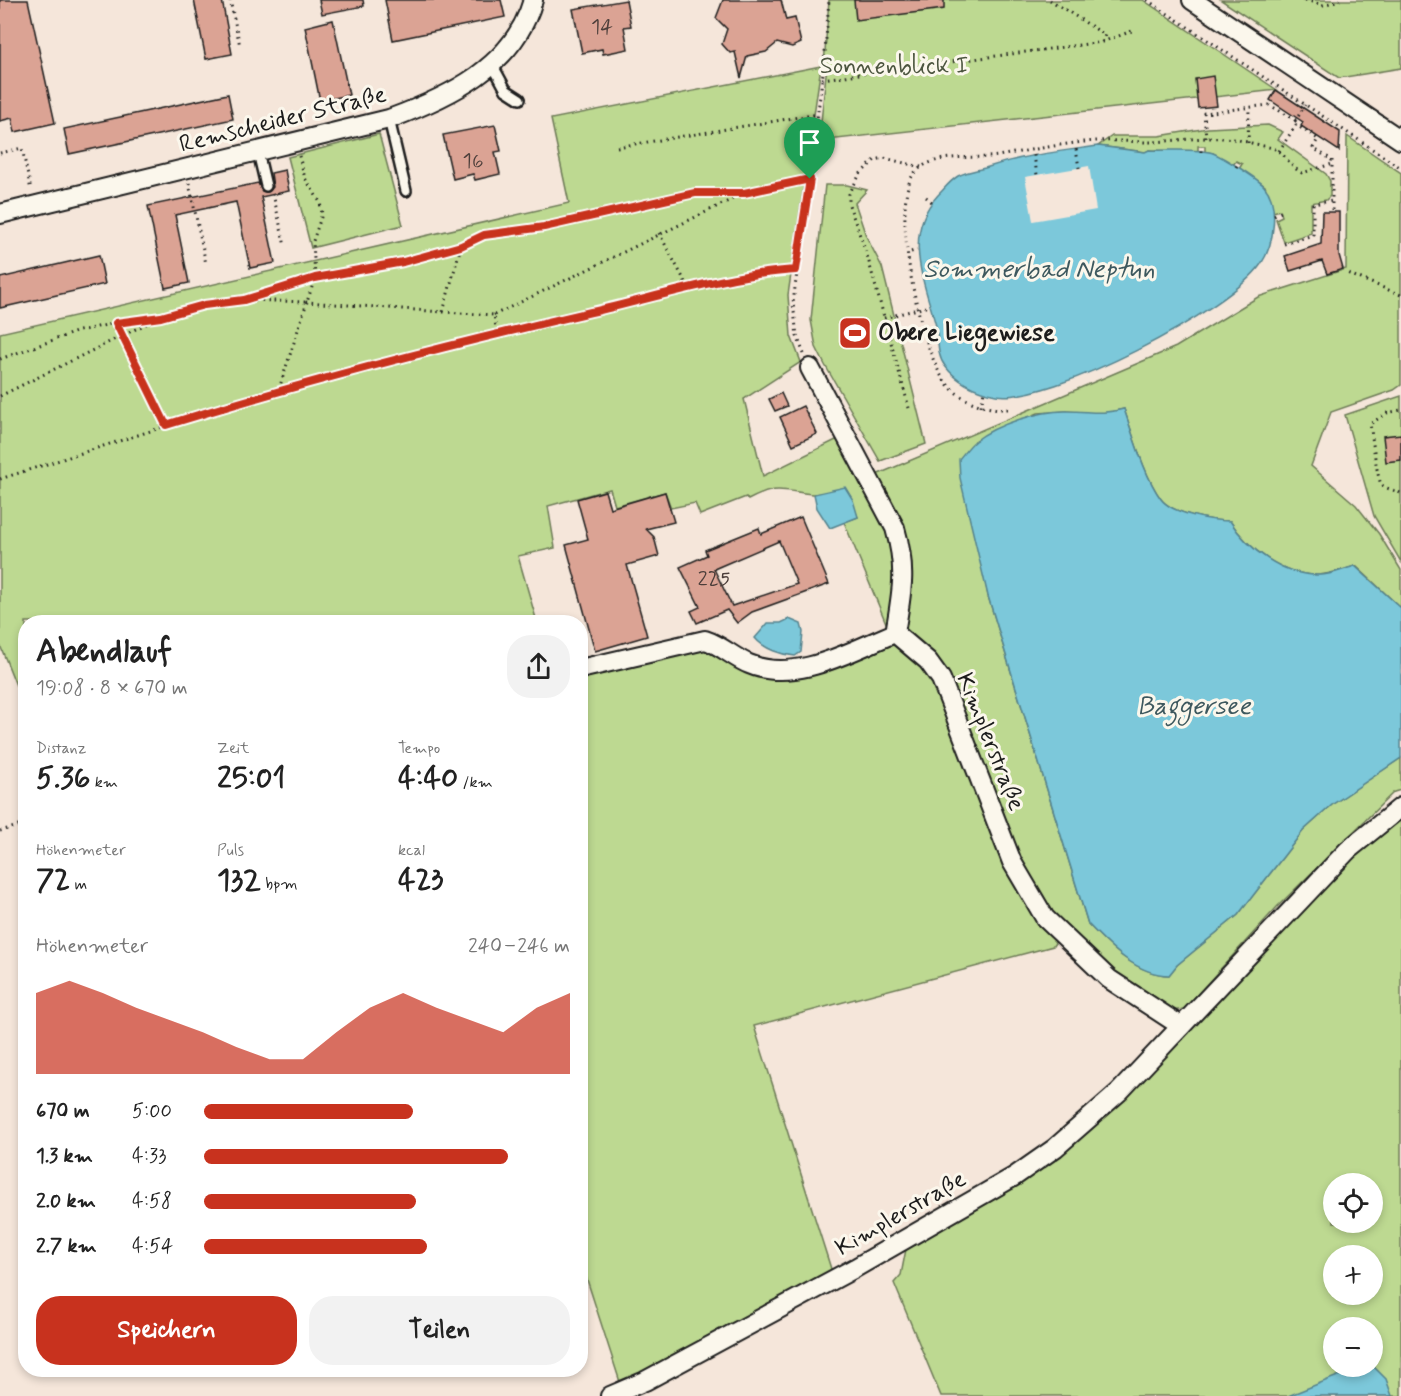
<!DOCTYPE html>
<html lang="de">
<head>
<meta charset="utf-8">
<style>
  body { margin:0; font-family:Mynerve,sans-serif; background:#f2f2f2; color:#222; height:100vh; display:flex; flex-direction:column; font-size:22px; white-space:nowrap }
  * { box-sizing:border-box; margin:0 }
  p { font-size:20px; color:#767676 }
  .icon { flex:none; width:33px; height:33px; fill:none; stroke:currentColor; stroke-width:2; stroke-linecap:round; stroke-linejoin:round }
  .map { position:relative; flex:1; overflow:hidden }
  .details { position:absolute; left:18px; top:615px; width:570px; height:762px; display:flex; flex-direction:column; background:#fff; border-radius:24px; box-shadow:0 3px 9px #0003 }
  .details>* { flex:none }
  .controls { position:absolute; left:1323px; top:1173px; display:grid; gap:12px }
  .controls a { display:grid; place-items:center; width:60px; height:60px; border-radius:50%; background:#fff; box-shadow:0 3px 9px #0003; font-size:30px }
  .pin { position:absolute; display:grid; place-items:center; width:51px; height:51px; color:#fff; margin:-62px -26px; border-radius:50% 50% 50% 0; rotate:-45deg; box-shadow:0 0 6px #0007 }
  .pin .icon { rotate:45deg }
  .round { display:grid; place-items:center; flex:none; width:63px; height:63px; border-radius:24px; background:#f2f2f2 }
  .summary { display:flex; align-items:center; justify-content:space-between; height:102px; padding:0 18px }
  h1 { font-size:33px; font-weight:700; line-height:45px }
  .metrics { display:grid; grid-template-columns:repeat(3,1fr); gap:9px; height:102px; padding:6px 18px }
  .metrics div { display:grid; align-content:center }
  .metrics b { font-size:30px; font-weight:700 }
  .metrics small { font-size:16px; font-weight:400 }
  .metrics p { font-size:16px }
  .chart { height:168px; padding:12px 18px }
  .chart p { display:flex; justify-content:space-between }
  .chart svg { width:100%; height:108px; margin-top:6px; fill:#c8321e; opacity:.7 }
  .action { display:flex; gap:12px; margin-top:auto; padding:12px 18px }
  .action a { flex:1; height:69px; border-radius:24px; background:#c8321e; color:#fff; font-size:24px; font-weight:700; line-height:69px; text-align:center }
  .action a+a { background:#f2f2f2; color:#222 }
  ul { padding:0 18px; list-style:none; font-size:20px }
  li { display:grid; grid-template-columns:96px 72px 1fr; align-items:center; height:45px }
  li i { height:15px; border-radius:8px; background:#c8321e }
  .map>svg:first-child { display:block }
  .green { fill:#bdd991; stroke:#6c7a56; stroke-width:1.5; fill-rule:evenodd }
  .water { fill:#7bc8da; stroke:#55838e; stroke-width:1.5 }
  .pier { fill:#f5e6da }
  .building { fill:#dba394; stroke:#1c1c1c; stroke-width:1.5; fill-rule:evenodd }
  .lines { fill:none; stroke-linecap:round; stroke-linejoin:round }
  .service-casing { stroke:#1c1c1c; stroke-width:14 }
  .minor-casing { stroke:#1c1c1c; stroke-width:22 }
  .path { stroke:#1c1c1c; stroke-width:3; stroke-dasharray:1.5 4.5; stroke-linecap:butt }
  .service { stroke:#fbf7ec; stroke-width:9 }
  .minor { stroke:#fbf7ec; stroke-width:18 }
  .route-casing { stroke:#fff; stroke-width:12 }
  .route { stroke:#c8321e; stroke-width:8 }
  .labels { text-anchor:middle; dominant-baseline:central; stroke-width:6; stroke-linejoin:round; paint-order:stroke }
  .number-label { font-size:21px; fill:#4c3e3a }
  .park-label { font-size:24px; fill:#4c553f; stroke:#fbf7ec }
  .street-label { font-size:24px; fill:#1c1c1c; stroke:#fbf7ec }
  .poi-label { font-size:24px; font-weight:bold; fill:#1c1c1c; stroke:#fbf7ec; text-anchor:start }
  .water-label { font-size:26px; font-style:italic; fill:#3d585e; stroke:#fbf7ec }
</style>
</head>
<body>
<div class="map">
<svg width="1401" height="1396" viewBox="0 0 1401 1396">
  <rect width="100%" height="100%" fill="#f5e6da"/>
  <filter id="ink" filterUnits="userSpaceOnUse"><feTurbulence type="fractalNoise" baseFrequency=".0167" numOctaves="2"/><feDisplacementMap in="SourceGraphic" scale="12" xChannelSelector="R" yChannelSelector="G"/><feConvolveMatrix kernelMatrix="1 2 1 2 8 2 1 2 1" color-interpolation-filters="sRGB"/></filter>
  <g filter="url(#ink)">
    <g class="green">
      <path d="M829,0H1143L1277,90L819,141L827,65H824Z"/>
      <path d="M1221,0H1401V68L1339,78Z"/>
      <path d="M821,66L788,295L791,336L801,362L744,399L763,476L842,437C860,470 891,519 898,555C901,572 894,608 886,623L844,522L858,517L845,488C835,490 822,494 812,494C781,491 779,484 748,500L746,497L700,515L695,503L671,508L665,492L615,506L610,489L548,506L555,548L518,556L537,622H26L25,708L0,645V333L569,203L551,119Z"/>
      <path d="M1268,125L1283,132L1278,139L1326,174L1330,181V196L1326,200L1311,203V233L1284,242L1276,219L1282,216L1280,210L1273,212L1265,186L1239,169L1242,164L1236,161L1233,165L1213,153L1205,152V146H1198V152L1149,150L1146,152L1098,146L1112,136H1159L1208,128Z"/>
      <path d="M379,134L403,225L311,248L288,157Z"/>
      <path d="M1347,136L1401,173V385L1394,390L1331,412L1311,466L1356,505L1379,534L1401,570V608L1356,566C1344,569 1331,574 1319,575C1283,576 1248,549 1230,521C1212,521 1172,514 1161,499C1145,478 1133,435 1124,409L1102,414L1067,411L1038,413L975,441L982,561L988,596L1088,924C1109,946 1137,975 1169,975L1177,965L1238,915L1303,831L1333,804L1401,758V790L1394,792L1277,907L1184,1009L1172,1011L1113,976L1035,895L962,713L902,626L909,584L874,476L1176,347L1258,297L1346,269Z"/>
      <path d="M825,185H847L867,190L855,203L866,236L882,267L926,444L880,461L825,365L816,347L811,320Z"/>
      <path d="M1401,396V562L1374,516L1345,415Z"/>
      <path d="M884,643L900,644L925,664L953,716L1058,938L1053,946L754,1026L832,1272L666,1361L620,1382L581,1261L580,674L705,645L767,674Z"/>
      <path d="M1401,818V1396H941L894,1283L901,1275L907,1244L1022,1180L1361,849ZM1334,1184H1372V1222H1334ZM1334,1256H1372V1294H1334ZM1334,1328H1372V1366H1334Z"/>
    </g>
    <g class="water">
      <path d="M1098,146L1145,152L1149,150C1166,151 1198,148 1213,153C1223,157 1257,178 1264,186C1280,204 1274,245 1261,264C1231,309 1049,405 996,395C977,391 957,382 945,366C936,355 939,339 936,326C924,281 902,234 938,195C944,189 950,181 958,176C966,172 976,170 985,168C1024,155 1057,152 1098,146Z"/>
      <path d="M1124,409C1133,435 1145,478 1161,499C1172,514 1212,521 1230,521C1248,549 1283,576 1319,575C1331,575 1344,569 1355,566L1401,608V758L1333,804L1303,831L1238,915L1177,965L1169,975C1137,975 1109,946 1088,924L988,596L960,478L959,459C964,453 969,446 975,441C997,424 1041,410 1068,411C1091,411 1100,415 1124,409Z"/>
      <path d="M845,487L853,500L858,517L830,528L817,508L814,494Z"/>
      <path d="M789,619L801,624L803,632L801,652L795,656C782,655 764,649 755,638L768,623H781Z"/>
      <path d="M1373,1366L1386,1379L1392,1396H1288L1360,1367Z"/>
    </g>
    <path class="pier" d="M1089,166L1096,210L1033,221L1025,177Z"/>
    <g class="building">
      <path d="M0,0H28L55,123L15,132L12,118L0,121Z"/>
      <path d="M194,0H222L232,54L206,59Z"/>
      <path d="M319,0H363L364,6L322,14Z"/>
      <path d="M385,0H501L505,17L393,40Z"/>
      <path d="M626,0L631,26L624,27L628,49L603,54L602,49L582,53L573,9Z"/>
      <path d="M723,0H781L786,20L795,18L801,43L792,47L777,43L766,52L747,56L741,78L735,52L730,53L722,44L727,29L716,18Z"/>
      <path d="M854,0H944V9L856,20Z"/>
      <path d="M333,20L349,95L320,101L305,27Z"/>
      <path d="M1213,76L1217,106L1198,108L1195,79Z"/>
      <path d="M1276,90L1340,132L1339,151L1301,126L1303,122L1270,100Z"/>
      <path d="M228,94L233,119L69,154L64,129Z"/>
      <path d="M495,125L501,151L495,152L500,174L475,180L473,174L453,179L443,135Z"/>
      <path d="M285,170L289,191L261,197L275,263L250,268L236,202L175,215L189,283L165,288L148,206L258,183L262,191L268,192L273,187L271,173Z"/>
      <path d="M1322,212H1339V255L1343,269L1327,274L1322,261L1290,271L1285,256L1321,244Z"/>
      <path d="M99,255L105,284L0,308V278Z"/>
      <path d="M781,393L787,406L775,411L769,399Z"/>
      <path d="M803,406L817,434L793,445L780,417Z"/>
      <path d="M1401,434V460L1386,462L1383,436Z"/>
      <path d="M605,491L610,508L665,492L674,522L646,529L654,537L659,556L627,565L647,636L595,651L566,545L588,539L577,499Z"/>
      <path d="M801,517L829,584L752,612L737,623L727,610L697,623L691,611L700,607L680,567L707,555L705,550L759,528L761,534ZM779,541L797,584L732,606L714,569Z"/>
    </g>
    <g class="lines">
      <defs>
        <g id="service">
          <path d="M492,64L506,90L520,99"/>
          <path d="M389,119L406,191"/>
          <path d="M258,152L266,186"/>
        </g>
        <g id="minor">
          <path d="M1192,0L1401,140"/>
          <path d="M0,214L389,119C449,97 514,67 533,0"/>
          <path d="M810,368L895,528C907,570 902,591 895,633"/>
          <path d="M580,669L705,640C721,645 734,658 749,664C796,684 852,650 895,633L928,661L941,679L1012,862L1045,918L1109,979L1181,1026"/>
          <path d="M610,1396L645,1381L855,1268L1015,1176L1055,1148L1119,1092L1348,850L1401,807"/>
        </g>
      </defs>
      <use href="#service" class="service-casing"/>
      <use href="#minor" class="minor-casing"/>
      <g class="path">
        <path d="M230,0L240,46"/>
        <path d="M1147,0L1401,168"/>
        <path d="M1305,0L1323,5L1340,0"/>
        <path d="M1102,42L1132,31"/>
        <path d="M822,79L1102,42L1105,35L1050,0"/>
        <path d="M1206,138L1204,113L1269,105L1296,120L1305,105"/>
        <path d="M1248,143L1249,109"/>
        <path d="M617,147L818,114"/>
        <path d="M1076,149L1079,168"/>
        <path d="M1279,151L1296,125"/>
        <path d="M1201,152V146"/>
        <path d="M0,153L22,148L31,190"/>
        <path d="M1034,155L1037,175"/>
        <path d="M1236,167L1239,162"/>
        <path d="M189,183L206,264"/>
        <path d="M273,194L285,246"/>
        <path d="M926,197L932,202"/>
        <path d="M1332,210V201"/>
        <path d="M1274,215L1281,212"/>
        <path d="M659,233L689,289"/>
        <path d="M1284,244L1313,235V204L1332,201V160L1313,148L1318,139L1293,123L1296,120"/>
        <path d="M911,252L917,250"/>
        <path d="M1349,274L1401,295"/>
        <path d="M244,300L315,278L403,262L461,246L484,235L544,227L695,193H744L810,179"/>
        <path d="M443,312L494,315L497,334"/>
        <path d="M494,315L743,194"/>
        <path d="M884,318L929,306"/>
        <path d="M116,323L156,318"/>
        <path d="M804,354L797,336L793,303L824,65L829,0"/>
        <path d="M0,359L79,331L116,323L166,425"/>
        <path d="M279,389L307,302L443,312L461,246"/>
        <path d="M0,396L152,321L184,309L244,300L307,302L315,278L313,241L322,214L320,202L305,178L299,156"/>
        <path d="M981,406L984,391"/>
        <path d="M909,408L867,255L849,205V194L860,174L875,160L884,158L921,167"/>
        <path d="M1008,409C983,410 956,399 942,377C921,346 890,208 913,175C918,168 927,163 935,161C955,155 978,159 998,156C1031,150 1064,143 1097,141C1115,140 1133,142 1151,142C1175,141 1200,137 1224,138C1240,139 1257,145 1273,148C1285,153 1290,167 1302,173L1332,164"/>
        <path d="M0,479L279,390L497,334L689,289L796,270"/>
        <path d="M1400,493C1395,490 1386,489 1382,485C1377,481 1372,434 1370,424L1387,413L1401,410"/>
        <path d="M0,831L26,824"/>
      </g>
      <use href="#service" class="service"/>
      <use href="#minor" class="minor"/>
    </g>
  </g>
  <g class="lines" filter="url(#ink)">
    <defs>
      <path id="route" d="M810,179L796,270C729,274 657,297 591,312C448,345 307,381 166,425L116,323L161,317L204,305L244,300L315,278L403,262L461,246L484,235L544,227L695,193H744Z"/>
    </defs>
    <use href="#route" class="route-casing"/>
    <use href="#route" class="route"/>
  </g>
  <defs>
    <symbol id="stadium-square" viewBox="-11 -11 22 22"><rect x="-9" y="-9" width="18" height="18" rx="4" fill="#c8321e" stroke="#fbf7ec"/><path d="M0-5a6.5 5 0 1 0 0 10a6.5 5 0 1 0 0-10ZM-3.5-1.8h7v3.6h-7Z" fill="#fff"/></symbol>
  </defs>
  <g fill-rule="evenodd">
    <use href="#stadium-square" x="836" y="314" width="38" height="38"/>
  </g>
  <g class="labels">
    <g class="number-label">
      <text x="602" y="27">14</text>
      <text x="473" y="161">16</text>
      <text x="714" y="579">225</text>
    </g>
    <g class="park-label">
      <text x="894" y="66">Sonnenblick I</text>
    </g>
    <g class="street-label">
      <text transform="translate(283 120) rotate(-14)">Remscheider Straße</text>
      <text transform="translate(990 742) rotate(68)">Kimplerstraße</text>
      <text transform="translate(901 1214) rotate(-30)">Kimplerstraße</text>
    </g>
    <g class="poi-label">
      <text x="878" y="333">Obere Liegewiese</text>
    </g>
    <g class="water-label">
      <text x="1039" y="270">Sommerbad Neptun</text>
      <text x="1194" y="707">Baggersee</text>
    </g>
  </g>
</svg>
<div class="controls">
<a><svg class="icon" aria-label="locate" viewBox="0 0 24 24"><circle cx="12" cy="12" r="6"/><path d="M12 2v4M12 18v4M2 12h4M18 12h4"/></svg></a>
<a>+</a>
<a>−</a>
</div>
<div class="pin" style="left:810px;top:179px;background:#1e9e55"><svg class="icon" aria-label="arrive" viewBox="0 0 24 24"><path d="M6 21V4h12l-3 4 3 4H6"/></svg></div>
<section class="details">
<div class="summary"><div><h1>Abendlauf</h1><p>19:08 · 8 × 670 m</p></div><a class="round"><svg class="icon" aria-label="share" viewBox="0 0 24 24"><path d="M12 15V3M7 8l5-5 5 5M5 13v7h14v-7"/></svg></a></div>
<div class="metrics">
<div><p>Distanz</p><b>5.36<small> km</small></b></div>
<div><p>Zeit</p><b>25:01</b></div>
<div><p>Tempo</p><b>4:40<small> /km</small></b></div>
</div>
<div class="metrics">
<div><p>Höhenmeter</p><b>72<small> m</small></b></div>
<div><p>Puls</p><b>132<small> bpm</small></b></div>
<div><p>kcal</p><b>423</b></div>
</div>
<div class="chart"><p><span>Höhenmeter</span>240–246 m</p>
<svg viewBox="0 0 160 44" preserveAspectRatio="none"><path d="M0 44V11L10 6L20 11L30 17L40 22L50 27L60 33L70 38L80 38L90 27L100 17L110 11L120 17L130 22L140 27L150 17L160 11V44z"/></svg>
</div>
<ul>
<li><b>670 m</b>5:00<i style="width:57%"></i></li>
<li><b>1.3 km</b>4:33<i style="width:83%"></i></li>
<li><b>2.0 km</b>4:58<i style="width:58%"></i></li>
<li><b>2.7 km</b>4:54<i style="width:61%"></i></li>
</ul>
<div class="action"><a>Speichern</a><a>Teilen</a></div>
</section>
</div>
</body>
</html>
